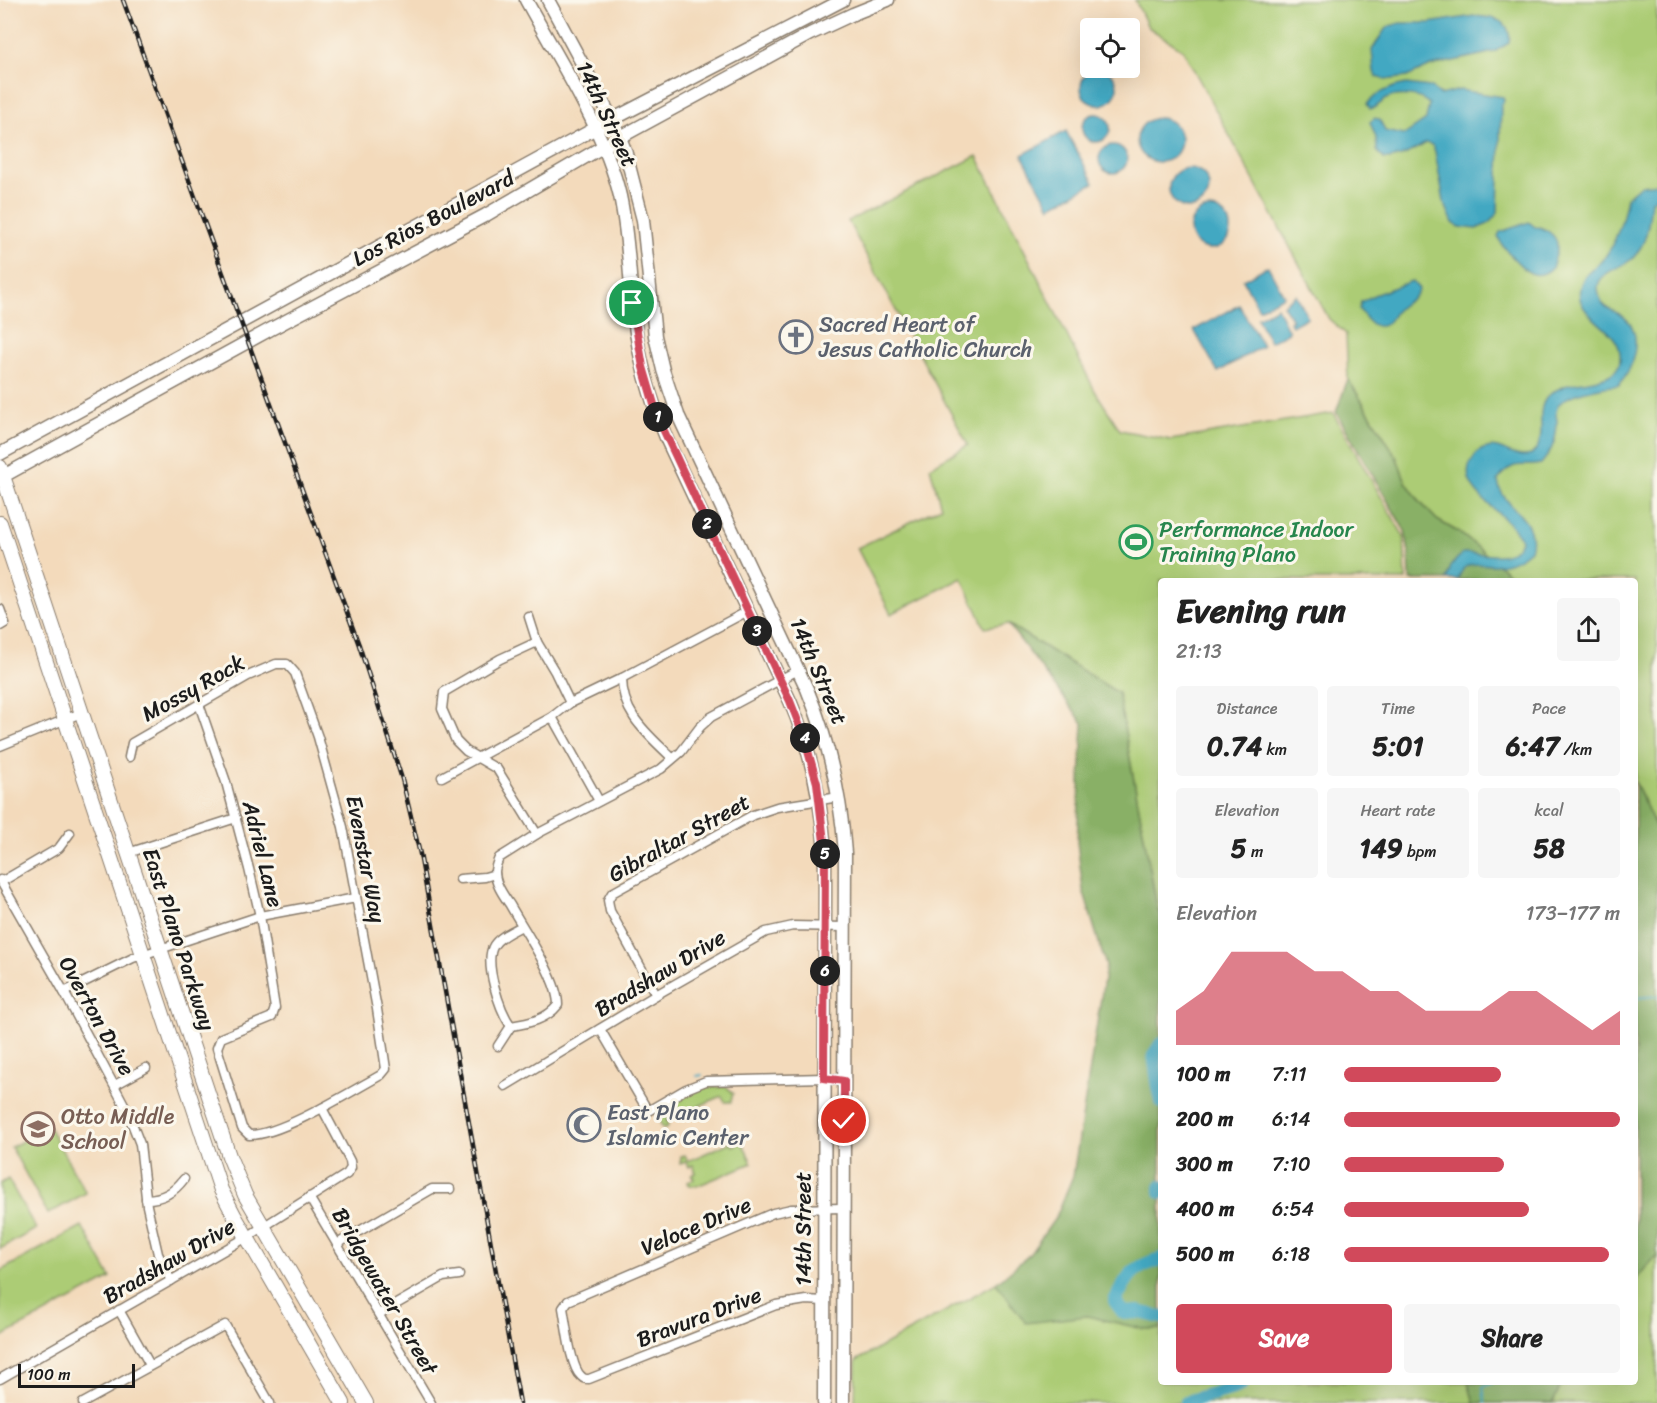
<!DOCTYPE html>
<html lang="en">
<head>
<meta charset="utf-8">
<style>
  body { margin:0; font-family:Sriracha,sans-serif; background:#f6f6f6; color:#222; height:100vh; display:flex; flex-direction:column; font-size:22px; white-space:nowrap }
  * { box-sizing:border-box; margin:0 }
  p { font-size:20px; color:#767676 }
  .icon { flex:none; width:33px; height:33px; fill:none; stroke:currentColor; stroke-width:2; stroke-linecap:round; stroke-linejoin:round }
  .map { position:relative; flex:1; overflow:hidden }
  .details { position:absolute; left:1158px; top:578px; width:480px; height:807px; display:flex; flex-direction:column; background:#fff; border-radius:6px; box-shadow:0 6px 24px #0002 }
  .details>* { flex:none }
  .controls { position:absolute; left:1080px; top:18px; display:grid; gap:12px }
  .controls a { display:grid; place-items:center; width:60px; height:60px; border-radius:6px; background:#fff; box-shadow:0 6px 24px #0002; font-size:30px }
  .scale { position:absolute; left:18px; bottom:15px; width:117px; box-sizing:border-box; padding-left:6px; border:3px solid #1c1c1c; border-top:0; font-size:16px; line-height:21px; white-space:nowrap; color:#1c1c1c; -webkit-text-stroke:4px #fbf7ec; paint-order:stroke }
  .pin { position:absolute; display:grid; place-items:center; width:51px; height:51px; color:#fff; margin:-26px; border:3px solid #fff; border-radius:50%; box-shadow:0 2px 6px #0007 }
  .km { position:absolute; width:30px; height:30px; margin:-15px; border-radius:50%; background:#222; color:#fff; font-size:16px; line-height:30px; text-align:center }
  .round { display:grid; place-items:center; flex:none; width:63px; height:63px; border-radius:6px; background:#f6f6f6 }
  .summary { display:flex; align-items:center; justify-content:space-between; height:102px; padding:0 18px }
  h1 { font-size:33px; font-weight:700; line-height:45px }
  .figures { display:grid; grid-template-columns:repeat(3,1fr); gap:9px; height:102px; padding:6px 18px }
  .figures div { display:grid; align-content:center; border-radius:6px; background:#f6f6f6; text-align:center }
  .figures b { font-size:26px; font-weight:700 }
  .figures small { font-size:16px; font-weight:400 }
  .figures p { font-size:16px }
  .chart { height:168px; padding:12px 18px }
  .chart p { display:flex; justify-content:space-between }
  .chart svg { width:100%; height:108px; margin-top:6px; fill:#d1495b; opacity:.7 }
  .button { display:flex; gap:12px; margin-top:auto; padding:12px 18px }
  .button a { flex:1; height:69px; border-radius:6px; background:#d1495b; color:#fff; font-size:24px; font-weight:700; line-height:69px; text-align:center }
  .button a+a { background:#f6f6f6; color:#222 }
  ul { padding:0 18px; list-style:none; font-size:20px }
  li { display:grid; grid-template-columns:96px 72px 1fr; align-items:center; height:45px }
  li i { height:15px; border-radius:8px; background:#d1495b }
  .map>svg:first-child { display:block }
  .green { fill:#accc74; stroke:#647448; stroke-width:1.5 }
  .forest { fill:#89b066; stroke:#526641; stroke-width:1.5 }
  .water { fill:#42a8c2; stroke:#2f626f; stroke-width:1.5 }
  .lines { fill:none; stroke-linecap:round; stroke-linejoin:round }
  .stream { stroke:#42a8c2; stroke-width:2 }
  .river { stroke:#42a8c2; stroke-width:14 }
  .street-casing { stroke:#887b6c; stroke-width:11 }
  .secondary-casing { stroke:#887b6c; stroke-width:15 }
  .primary-casing { stroke:#887b6c; stroke-width:16 }
  .street { stroke:#fff; stroke-width:8 }
  .secondary { stroke:#fff; stroke-width:12 }
  .primary { stroke:#fff; stroke-width:14 }
  .rail-casing { stroke:#1c1c1c; stroke-width:4.5 }
  .rail { stroke:#fbf7ec; stroke-width:2; stroke-dasharray:7; stroke-linecap:butt }
  .route-casing { stroke:#fff; stroke-width:12 }
  .route { stroke:#d1495b; stroke-width:8 }
  .labels { text-anchor:middle; dominant-baseline:central; stroke-width:6; stroke-linejoin:round; paint-order:stroke }
  .street-label { font-size:22px; fill:#1c1c1c; stroke:#fbf7ec }
  .worship-label { font-size:22px; fill:#5b616d; stroke:#fbf7ec; text-anchor:start }
  .leisure-label { font-size:22px; fill:#27864d; stroke:#fbf7ec; text-anchor:start }
  .education-label { font-size:22px; fill:#785e54; stroke:#fbf7ec; text-anchor:start }
</style>
</head>
<body>
<div class="map">
<svg width="1657" height="1403" viewBox="0 0 1657 1403">
  <rect width="100%" height="100%" fill="#fbf7ec"/>
  <filter id="ink" filterUnits="userSpaceOnUse"><feTurbulence type="fractalNoise" baseFrequency=".0167" numOctaves="2"/><feDisplacementMap in="SourceGraphic" scale="12" xChannelSelector="R" yChannelSelector="G"/><feConvolveMatrix kernelMatrix="1 2 1 2 8 2 1 2 1" color-interpolation-filters="sRGB"/></filter>
  <filter id="wash" filterUnits="userSpaceOnUse"><feTurbulence type="fractalNoise" baseFrequency=".008" numOctaves="4" result="noise"/><feDisplacementMap in="SourceGraphic" scale="24" xChannelSelector="R" yChannelSelector="G"/><feGaussianBlur stdDeviation="1.35" result="paint"/><feColorMatrix in="noise" values="0 0 0 0 0 0 0 0 0 0 0 0 0 0 0 0 0 1.4 0 .05"/><feComposite in="paint" operator="in"/></filter>
  <g filter="url(#wash)">
    <rect width="100%" height="100%" fill="#f3dabb"/>
    <g class="green">
      <path d="M1135,0H1657V830L1635,782V580H1516L1479,548L1458,532L1437,520L1420,502L1406,482L1396,456L1348,379L1346,334L1329,319L1183,50L1148,27Z"/>
      <path d="M977,156L1095,391L1120,430L1171,440L1333,413L1404,537L1406,580H1161V918L1157,907L1118,693L1008,624L985,628L962,578L891,614L857,548L941,507L930,467L968,445L848,221Z"/>
      <path d="M727,1087L733,1093L731,1102H725L722,1096L699,1106L701,1112L699,1114L695,1107L666,1120L668,1126L665,1128H663L657,1117C661,1104 687,1091 701,1088C709,1086 718,1087 727,1087Z"/>
      <path d="M49,1127L86,1193L48,1214L11,1147Z"/>
      <path d="M731,1142L733,1146L742,1142L752,1163L697,1186L689,1185L688,1182L694,1179L692,1175L696,1173L693,1165L689,1167L687,1162L680,1164L681,1156L685,1155L688,1161Z"/>
      <path d="M8,1179L36,1229L0,1249V1184Z"/>
      <path d="M82,1226L111,1278L0,1338V1271Z"/>
      <path d="M1657,1243V1403H1536L1547,1382H1635V1258Z"/>
      <path d="M1161,1278V1382H1486L1516,1403H855L856,1361L996,1283Z"/>
    </g>
    <g class="forest">
      <path d="M1348,379L1396,456L1406,482L1420,502L1437,520L1458,532L1479,548L1516,580H1410L1409,553L1405,531L1336,412Z"/>
      <path d="M1008,624L1118,693L1157,907L1161,918V1329H1143L1087,1316L1026,1323L996,1283L1029,1255L1056,1217L1073,1176L1106,966L1083,890L1077,842L1083,723Z"/>
      <path d="M1635,782L1657,830V1257L1652,1260L1635,1281Z"/>
      <path d="M1468,1382H1562L1553,1403H1474Z"/>
    </g>
    <g class="water">
      <path d="M1474,16C1491,17 1513,19 1509,43L1494,52L1431,66L1407,77L1385,80L1377,77L1374,72L1372,50L1384,31L1390,26L1400,23H1428Z"/>
      <circle cx="1099" cy="87" r="18"/>
      <path d="M1406,84L1430,87L1440,95L1460,90L1503,97L1504,101L1501,105L1498,213L1488,224L1476,229L1460,227L1453,223L1444,202L1435,151L1432,145L1426,143C1413,151 1400,159 1384,159L1377,151L1376,138L1370,122L1375,118L1380,120L1385,131L1404,135L1426,120L1429,104C1421,95 1398,93 1386,99C1380,103 1378,107 1370,109L1367,104C1376,93 1393,86 1406,84Z"/>
      <circle cx="1096" cy="128" r="14"/>
      <circle cx="1159" cy="140" r="22"/>
      <path d="M1066,131L1094,183L1050,207L1022,155Z"/>
      <circle cx="1113" cy="159" r="14"/>
      <circle cx="1189" cy="188" r="20"/>
      <path d="M1657,183V196L1651,201C1649,221 1648,241 1634,257C1624,268 1597,271 1598,289C1601,315 1617,307 1628,321C1643,338 1632,370 1619,385C1604,387 1565,393 1558,406C1555,411 1556,415 1557,420C1557,438 1553,450 1541,464C1518,469 1517,457 1498,480C1500,508 1540,517 1530,550C1519,560 1506,566 1491,565C1474,564 1464,560 1458,580H1446L1452,564L1463,553C1483,552 1510,564 1521,541C1516,517 1450,490 1473,459C1476,453 1480,449 1487,448C1503,444 1511,460 1531,455C1551,438 1532,413 1548,396C1554,391 1561,387 1568,385C1587,379 1628,383 1619,348C1612,324 1571,315 1581,284C1585,272 1598,266 1605,257C1618,238 1623,219 1627,197L1641,185Z"/>
      <circle cx="1210" cy="229" r="20"/>
      <path d="M1529,222L1535,227C1541,227 1543,228 1549,232C1563,242 1556,254 1552,268C1548,272 1540,276 1534,274C1525,273 1500,245 1498,236L1500,232Z"/>
      <path d="M1268,266L1284,296L1259,309L1243,280Z"/>
      <path d="M1412,281L1419,289C1415,300 1405,301 1398,309C1393,313 1391,321 1386,324C1374,332 1365,317 1359,309L1361,302L1374,295Z"/>
      <path d="M1296,295L1308,317L1292,326L1290,321L1292,320L1283,305Z"/>
      <path d="M1239,305L1263,346L1218,372L1194,330Z"/>
      <path d="M1277,307L1289,332L1270,342L1257,318Z"/>
    </g>
    <g class="lines">
      <g class="stream">
        <path d="M1635,998L1657,996"/>
        <path d="M697,1076L702,1075"/>
        <path d="M1485,1403L1483,1387L1494,1382"/>
      </g>
      <g class="river">
        <path d="M1161,1044L1154,1055L1161,1102"/>
        <path d="M1161,1187V1192"/>
        <path d="M1161,1259C1131,1268 1129,1274 1115,1301L1124,1313L1139,1312L1161,1317"/>
        <path d="M1186,1403C1204,1394 1223,1393 1241,1385L1243,1382"/>
      </g>
    </g>
  </g>
  <g filter="url(#ink)">
    <g class="lines">
      <defs>
        <g id="street">
          <path d="M0,609L5,623L0,626"/>
          <path d="M529,617L537,642L555,672L570,703"/>
          <path d="M537,642L500,659L444,692L442,709L456,741L466,751L497,769L537,834"/>
          <path d="M622,678C622,715 648,734 672,758"/>
          <path d="M552,717L599,801"/>
          <path d="M0,746L81,713"/>
          <path d="M129,757L132,743L248,676L276,664H287L295,673L318,737L343,827L377,1009L386,1069L381,1075C352,1091 280,1136 249,1135L242,1128L217,1048L221,1038L272,1017L275,1008L260,916L249,869L226,782L199,704"/>
          <path d="M442,777L552,717L570,703L622,678L748,611"/>
          <path d="M128,853L236,818"/>
          <path d="M460,879L485,877L495,874"/>
          <path d="M0,880L64,992L126,1108L140,1144L147,1206L158,1254L171,1281"/>
          <path d="M1,882L59,848L70,833"/>
          <path d="M522,926C513,931 500,936 494,945C483,962 500,1011 511,1026C529,1023 546,1020 558,1005C558,979 524,930 510,905C504,896 495,884 495,872C495,867 497,863 499,858L537,834L661,769L681,752L700,727L711,717L798,670"/>
          <path d="M64,992L133,958L260,916L356,898"/>
          <path d="M656,995L610,911L608,900L612,893L753,815L777,807L839,797"/>
          <path d="M600,1029L648,1111L686,1089L706,1081L824,1078L844,1081"/>
          <path d="M498,1046L511,1026"/>
          <path d="M115,1085L146,1068"/>
          <path d="M505,1086L656,995L766,932L793,926L844,927"/>
          <path d="M309,1197L431,1403"/>
          <path d="M146,1199C163,1199 174,1192 184,1179"/>
          <path d="M337,1244L432,1189H450"/>
          <path d="M824,1301L806,1300L776,1305L589,1379C585,1379 584,1379 581,1376C570,1367 566,1323 563,1308L568,1301L773,1213L791,1209L844,1208"/>
          <path d="M119,1310L150,1365"/>
          <path d="M379,1314L443,1277L459,1275"/>
          <path d="M0,1379L247,1237L347,1174L351,1168L350,1161L322,1108"/>
          <path d="M83,1403L225,1325L270,1403"/>
        </g>
        <g id="secondary">
          <path d="M526,0C559,61 604,128 620,196C629,237 629,277 634,318C639,360 651,401 667,440L790,701C811,750 821,798 825,851L824,1403"/>
          <path d="M548,0L613,121L625,150L643,220L655,336L663,370L678,415L807,689C829,742 841,796 845,853L843,1403"/>
          <path d="M0,454L596,128L843,0"/>
          <path d="M0,478L271,329L486,215L604,146L810,34L853,14L888,0"/>
        </g>
        <g id="primary">
          <path d="M0,467L229,1156L245,1195L366,1403"/>
          <path d="M0,523L221,1190L234,1215L343,1403"/>
        </g>
      </defs>
      <use href="#street" class="street-casing"/>
      <use href="#secondary" class="secondary-casing"/>
      <use href="#primary" class="primary-casing"/>
      <use href="#street" class="street"/>
      <use href="#secondary" class="secondary"/>
      <use href="#primary" class="primary"/>
      <defs>
        <path id="rail" d="M123,0L359,645L402,779L420,854L520,1403"/>
      </defs>
      <use href="#rail" class="rail-casing"/>
      <use href="#rail" class="rail"/>
    </g>
  </g>
  <g class="lines" filter="url(#ink)">
    <defs>
      <path id="route" d="M632,303L643,367L658,418L790,701L804,737L817,783L825,850L824,1078L844,1081V1121"/>
    </defs>
    <use href="#route" class="route-casing"/>
    <use href="#route" class="route"/>
  </g>
  <defs>
    <symbol id="church-ring" viewBox="-11 -11 22 22"><circle r="9.5" fill="#fbf7ec" stroke="#6b7280" stroke-width="1.5"/><path d="M-1.2-6h2.4v3.5h3.3v2.4h-3.3V6h-2.4V-.1h-3.3v-2.4h3.3Z" fill="#6b7280"/></symbol>
    <symbol id="stadium-ring" viewBox="-11 -11 22 22"><circle r="9.5" fill="#fbf7ec" stroke="#2e9e5b" stroke-width="1.5"/><path d="M0-5a6.5 5 0 1 0 0 10a6.5 5 0 1 0 0-10ZM-3.5-1.8h7v3.6h-7Z" fill="#2e9e5b"/></symbol>
    <symbol id="mosque-ring" viewBox="-11 -11 22 22"><circle r="9.5" fill="#fbf7ec" stroke="#6b7280" stroke-width="1.5"/><path d="M3.5-4.9A6 6 0 1 0 3.5 4.9A5 5 0 1 1 3.5-4.9Z" fill="#6b7280"/></symbol>
    <symbol id="school-ring" viewBox="-11 -11 22 22"><circle r="9.5" fill="#fbf7ec" stroke="#8d6e63" stroke-width="1.5"/><path d="M0-5L7-2L0 1L-7-2ZM-4 1L0 2.5L4 1V4Q0 6-4 4Z" fill="#8d6e63"/></symbol>
  </defs>
  <g fill-rule="evenodd">
    <use href="#church-ring" x="777" y="318" width="38" height="38"/>
    <use href="#stadium-ring" x="1117" y="523" width="38" height="38"/>
    <use href="#mosque-ring" x="565" y="1106" width="38" height="38"/>
    <use href="#school-ring" x="19" y="1110" width="38" height="38"/>
  </g>
  <g class="labels">
    <g class="street-label">
      <text transform="translate(607 114) rotate(65)">14th Street</text>
      <text transform="translate(433 218) rotate(-28)">Los Rios Boulevard</text>
      <text transform="translate(819 671) rotate(67)">14th Street</text>
      <text transform="translate(193 688) rotate(-29)">Mossy Rock</text>
      <text transform="translate(679 838) rotate(-29)">Gibraltar Street</text>
      <text transform="translate(263 854) rotate(76)">Adriel Lane</text>
      <text transform="translate(366 859) rotate(79)">Evenstar Way</text>
      <text transform="translate(179 939) rotate(72)">East Plano Parkway</text>
      <text transform="translate(660 973) rotate(-31)">Bradshaw Drive</text>
      <text transform="translate(97 1016) rotate(61)">Overton Drive</text>
      <text transform="translate(696 1226) rotate(-23)">Veloce Drive</text>
      <text transform="translate(803 1229) rotate(-90)">14th Street</text>
      <text transform="translate(169 1261) rotate(-30)">Bradshaw Drive</text>
      <text transform="translate(385 1291) rotate(60)">Bridgewater Street</text>
      <text transform="translate(699 1317) rotate(-21)">Bravura Drive</text>
    </g>
    <g class="worship-label">
      <text x="819" y="324">Sacred Heart of<tspan x="819" dy="25">Jesus Catholic Church</tspan></text>
      <text x="607" y="1112">East Plano<tspan x="607" dy="25">Islamic Center</tspan></text>
    </g>
    <g class="leisure-label">
      <text x="1159" y="529">Performance Indoor<tspan x="1159" dy="25">Training Plano</tspan></text>
    </g>
    <g class="education-label">
      <text x="61" y="1116">Otto Middle<tspan x="61" dy="25">School</tspan></text>
    </g>
  </g>
</svg>
<div class="controls">
<a><svg class="icon" aria-label="locate" viewBox="0 0 24 24"><circle cx="12" cy="12" r="6"/><path d="M12 2v4M12 18v4M2 12h4M18 12h4"/></svg></a>
</div>
<div class="scale">100 m</div>
<div class="pin" style="left:632px;top:303px;background:#1e9e55"><svg class="icon" aria-label="arrive" viewBox="0 0 24 24"><path d="M6 21V4h12l-3 4 3 4H6"/></svg></div>
<div class="pin" style="left:844px;top:1121px;background:#d93025"><svg class="icon" aria-label="check" viewBox="0 0 24 24"><path d="M5 12l5 5 9-10"/></svg></div>
<b class="km" style="left:658px;top:417px">1</b>
<b class="km" style="left:707px;top:524px">2</b>
<b class="km" style="left:757px;top:631px">3</b>
<b class="km" style="left:805px;top:738px">4</b>
<b class="km" style="left:825px;top:854px">5</b>
<b class="km" style="left:825px;top:971px">6</b>
<section class="details">
<div class="summary"><div><h1>Evening run</h1><p>21:13</p></div><a class="round"><svg class="icon" aria-label="share" viewBox="0 0 24 24"><path d="M12 15V3M7 8l5-5 5 5M5 13v7h14v-7"/></svg></a></div>
<div class="figures">
<div><p>Distance</p><b>0.74<small> km</small></b></div>
<div><p>Time</p><b>5:01</b></div>
<div><p>Pace</p><b>6:47<small> /km</small></b></div>
</div>
<div class="figures">
<div><p>Elevation</p><b>5<small> m</small></b></div>
<div><p>Heart rate</p><b>149<small> bpm</small></b></div>
<div><p>kcal</p><b>58</b></div>
</div>
<div class="chart"><p><span>Elevation</span>173–177 m</p>
<svg viewBox="0 0 160 44" preserveAspectRatio="none"><path d="M0 44V30L10 22L20 6L30 6L40 6L50 14L60 14L70 22L80 22L90 30L100 30L110 30L120 22L130 22L140 30L150 38L160 30V44z"/></svg>
</div>
<ul>
<li><b>100 m</b>7:11<i style="width:57%"></i></li>
<li><b>200 m</b>6:14<i style="width:100%"></i></li>
<li><b>300 m</b>7:10<i style="width:58%"></i></li>
<li><b>400 m</b>6:54<i style="width:67%"></i></li>
<li><b>500 m</b>6:18<i style="width:96%"></i></li>
</ul>
<div class="button"><a>Save</a><a>Share</a></div>
</section>
</div>
</body>
</html>
